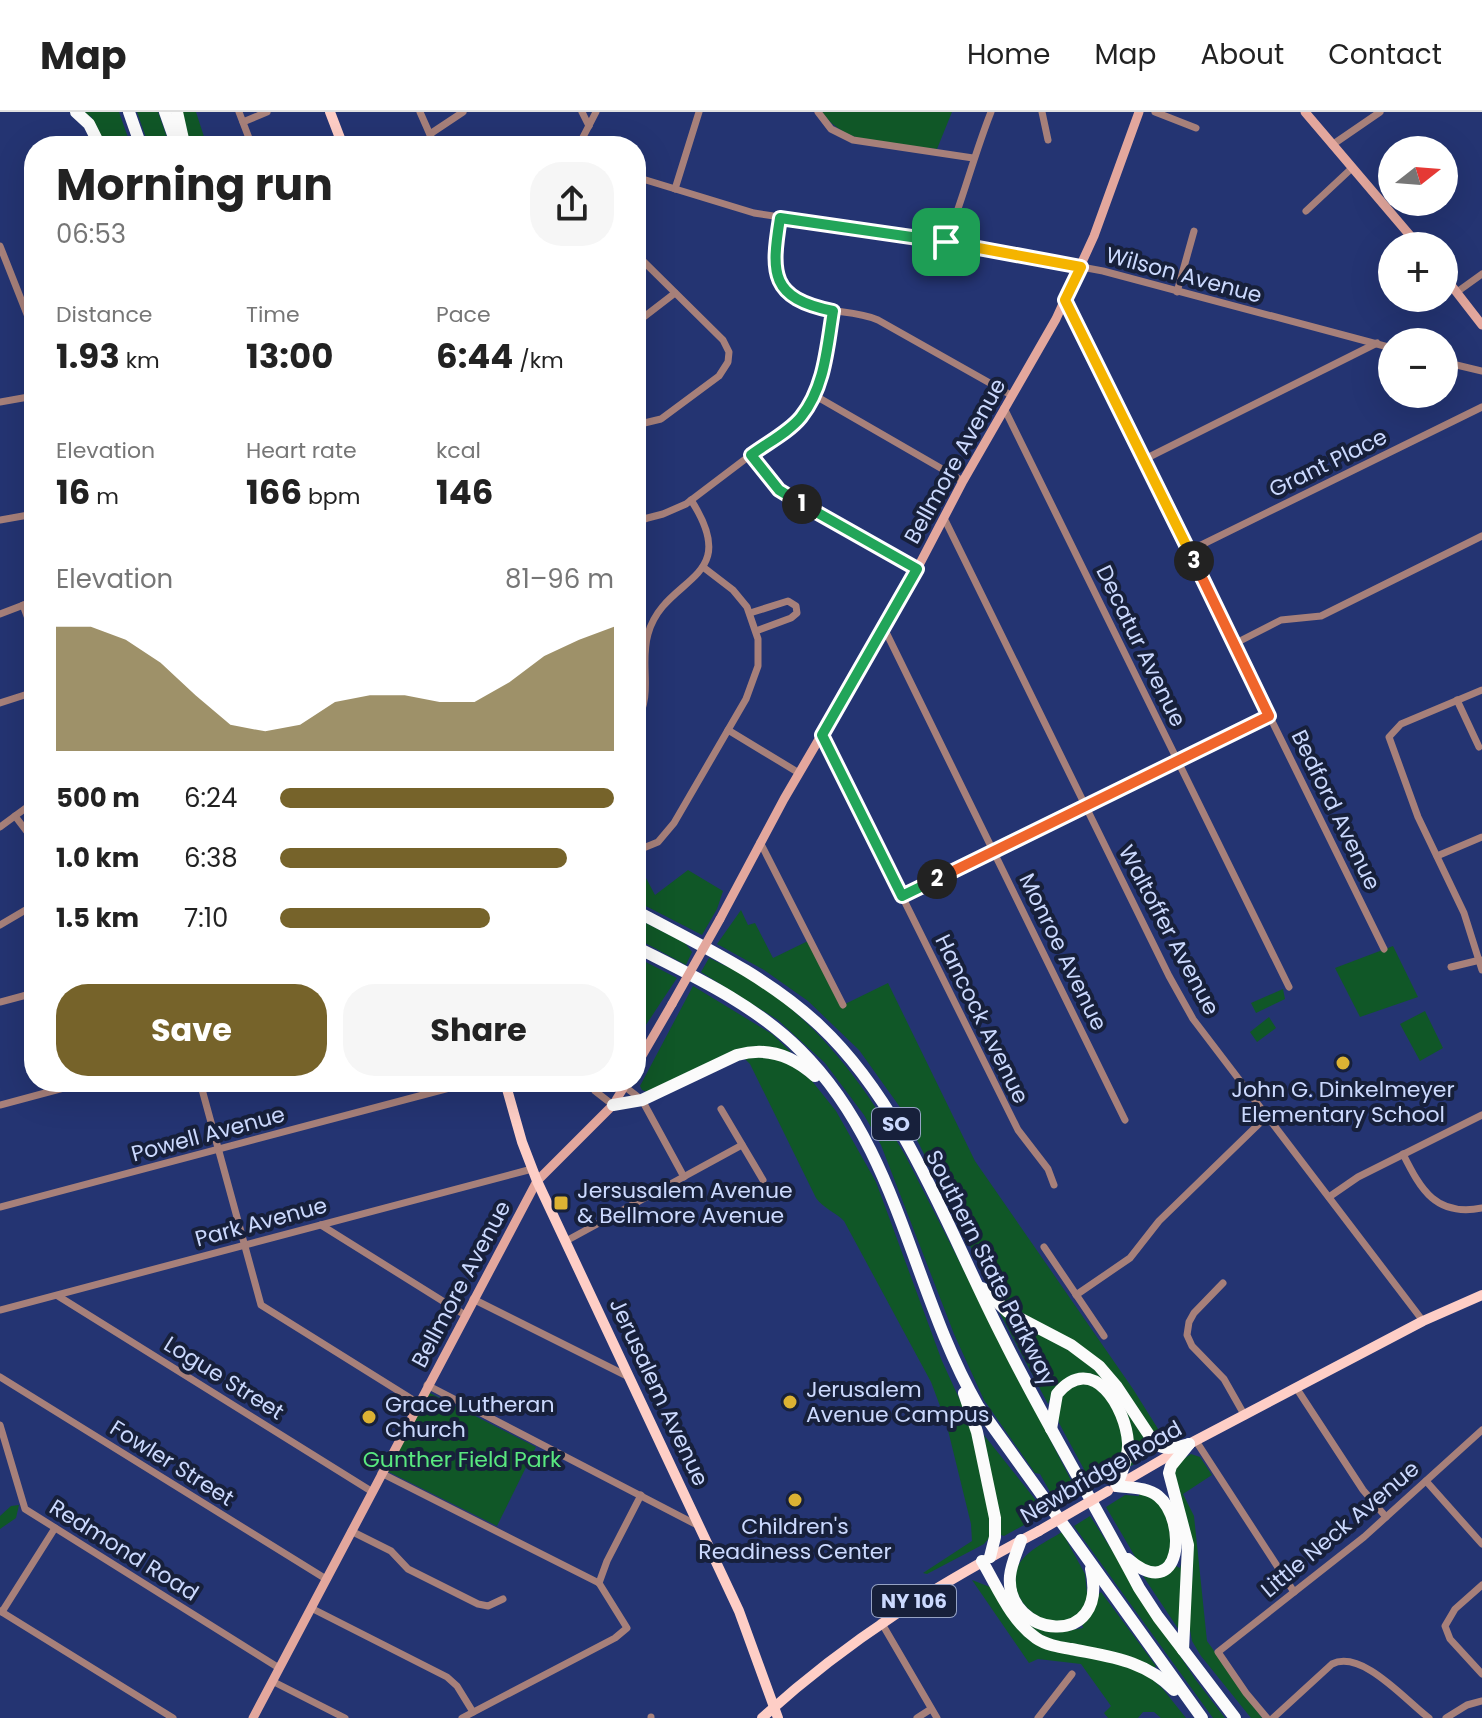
<!DOCTYPE html>
<html lang="en">
<head>
<meta charset="utf-8">
<style>
  body { margin:0; font-family:Poppins,sans-serif; background:#f6f6f6; color:#222; height:100vh; display:flex; flex-direction:column; font-size:30px; white-space:nowrap }
  * { box-sizing:border-box; margin:0 }
  p { font-size:26px; color:#767676 }
  .icon { flex:none; width:44px; height:44px; fill:none; stroke:currentColor; stroke-width:2; stroke-linecap:round; stroke-linejoin:round }
  .map { position:relative; flex:1; overflow:hidden }
  .side { position:absolute; left:24px; top:24px; width:622px; height:956px; display:flex; flex-direction:column; background:#fff; border-radius:32px; box-shadow:0 8px 32px #0002 }
  .side>* { flex:none }
  .needle { width:52px; rotate:73deg }
  .buttons { position:absolute; left:1378px; top:24px; display:grid; gap:16px }
  .buttons a { display:grid; place-items:center; width:80px; height:80px; border-radius:50%; background:#fff; box-shadow:0 8px 32px #0002; font-size:40px }
  .pin { position:absolute; display:grid; place-items:center; width:68px; height:68px; color:#fff; margin:-34px; border-radius:16px; box-shadow:0 4px 12px #0006 }
  .km { position:absolute; width:40px; height:40px; margin:-20px; border-radius:50%; background:#222; color:#fff; font-size:22px; line-height:40px; text-align:center }
  .round { display:grid; place-items:center; flex:none; width:84px; height:84px; border-radius:32px; background:#f6f6f6 }
  .head { display:flex; align-items:center; justify-content:space-between; height:136px; padding:0 32px }
  h1 { font-size:44px; font-weight:700; line-height:60px }
  .metrics { display:grid; grid-template-columns:repeat(3,1fr); gap:12px; height:136px; padding:8px 32px }
  .metrics div { display:grid; align-content:center }
  .metrics b { font-size:34px; font-weight:700 }
  .metrics small { font-size:22px; font-weight:400 }
  .metrics p { font-size:22px }
  .chart { height:224px; padding:16px 32px }
  .chart p { display:flex; justify-content:space-between }
  .chart svg { width:100%; height:144px; margin-top:8px; fill:#76632a; opacity:.7 }
  .button { display:flex; gap:16px; margin-top:auto; padding:16px 32px }
  .button a { flex:1; height:92px; border-radius:32px; background:#76632a; color:#fff; font-size:32px; font-weight:700; line-height:92px; text-align:center }
  .button a+a { background:#f6f6f6; color:#222 }
  ul { padding:0 32px; list-style:none; font-size:26px }
  li { display:grid; grid-template-columns:128px 96px 1fr; align-items:center; height:60px }
  li i { height:20px; border-radius:10px; background:#76632a }
  header { display:flex; align-items:center; gap:48px; box-sizing:border-box; height:112px; padding:0 40px; background:#fff; border-bottom:2px solid #e0e0e0 }
  header strong { font-size:38px }
  nav { display:flex; gap:44px; margin-inline-start:auto; font-size:28px }
  .map>svg:first-child { display:block }
  .green { fill:#105727 }
  .lines { fill:none; stroke-linecap:round; stroke-linejoin:round }
  .street { stroke:#a7807a; stroke-width:7 }
  .secondary { stroke:#e3a79d; stroke-width:9 }
  .primary { stroke:#fecec6; stroke-width:10 }
  .highway { stroke:#fbfbfb; stroke-width:12 }
  .secondary-bridge { stroke:#e3a79d; stroke-width:9 }
  .primary-bridge { stroke:#fecec6; stroke-width:10 }
  .split-1-casing { stroke:#fff; stroke-width:16 }
  .split-2-casing { stroke:#fff; stroke-width:16 }
  .split-3-casing { stroke:#fff; stroke-width:16 }
  .split-4-casing { stroke:#fff; stroke-width:16 }
  .split-1 { stroke:#22a559; stroke-width:10 }
  .split-2 { stroke:#22a559; stroke-width:10 }
  .split-3 { stroke:#f0652b; stroke-width:10 }
  .split-4 { stroke:#f5b400; stroke-width:10 }
  .poi-dot { fill:#dcb233; stroke:#17203b; stroke-width:3 }
  .labels { text-anchor:middle; dominant-baseline:central; stroke-width:8; stroke-linejoin:round; paint-order:stroke }
  .shield { fill:#17203b; stroke:#95a2c4; stroke-width:2 }
  .shield-label { font-size:20px; font-weight:bold; fill:#cbd9fe }
  .street-label { font-size:22px; fill:#cbd9fe; stroke:#17203b }
  .poi-label { font-size:22px; fill:#cbd9fe; stroke:#17203b; text-anchor:start }
  .park-label { font-size:22px; fill:#59e87f; stroke:#17203b }
</style>
</head>
<body>
<header>
<strong>Map</strong>
<nav><a>Home</a><a>Map</a><a>About</a><a>Contact</a></nav>
</header>
<div class="map">
<svg width="1482" height="1606" viewBox="0 0 1482 1606">
  <rect width="100%" height="100%" fill="#243472"/>
  <g class="green">
    <path d="M81,0H119L131,34H103L91,4L88,6Z"/>
    <path d="M137,0H158L170,34H149Z"/>
    <path d="M180,0H196L207,34H189Z"/>
    <path d="M822,0H952L937,37C898,32 846,36 822,0Z"/>
    <path d="M636,747L655,783L688,758L723,779L717,797L702,823L636,789Z"/>
    <path d="M741,798L748,813L755,811L773,846L810,828L843,893L888,871L975,1049L1133,1277L1165,1328L1160,1330L1115,1264L1004,1192L988,1170L902,998L859,938L808,889L764,858L717,832Z"/>
    <path d="M636,806L685,831L692,840L686,853L636,826Z"/>
    <path d="M1393,834L1418,885L1360,905L1335,856Z"/>
    <path d="M636,845L677,866L636,928Z"/>
    <path d="M709,846C723,853 739,859 753,868C820,912 865,974 905,1043L1078,1382L1058,1394L1040,1362L1035,1361L984,1288L954,1222L881,1033L864,1003L825,951L778,908L701,860Z"/>
    <path d="M693,874L772,922L791,940L789,941L775,936L647,980L642,978L640,974Z"/>
    <path d="M1283,877L1285,887L1256,901L1251,891Z"/>
    <path d="M1425,899L1443,936L1420,949L1400,912Z"/>
    <path d="M1269,905L1276,916L1257,930L1250,920Z"/>
    <path d="M763,943L783,946L812,969L836,999L876,1070L942,1249L969,1308L993,1421L984,1432L927,1462L923,1461L972,1429L971,1412L946,1310L931,1270L844,1109C835,1100 823,1096 816,1086L750,952L744,946Z"/>
    <path d="M996,1194L1076,1239L1096,1254L1159,1338L1129,1355L1131,1316L1094,1264L1053,1281L1048,1292Z"/>
    <path d="M1087,1270L1111,1286L1126,1332L1119,1355L1093,1374L1059,1311L1056,1298L1065,1277Z"/>
    <path d="M428,1280L536,1335L497,1414L387,1359Z"/>
    <path d="M984,1323L1046,1401L1004,1424L1001,1423Z"/>
    <path d="M1191,1342L1200,1345L1212,1363L1183,1382L1194,1404L1207,1529L1262,1606H1251L1201,1544L1192,1529L1189,1512L1193,1455L1173,1357L1176,1352Z"/>
    <path d="M1139,1381H1144L1167,1396L1172,1439L1162,1456L1140,1453L1106,1395L1125,1383L1139,1384Z"/>
    <path d="M19,1393L16,1406L0,1417V1404L11,1394Z"/>
    <path d="M1090,1404L1195,1567L1225,1606H1213L1074,1414Z"/>
    <path d="M1062,1420L1085,1462L1088,1491C1085,1495 1081,1503 1076,1506C1046,1526 1002,1483 1018,1454C1027,1438 1046,1430 1062,1420Z"/>
    <path d="M1183,1444L1181,1521L1143,1464C1157,1468 1168,1466 1176,1454L1180,1456Z"/>
    <path d="M972,1468L995,1477L1027,1524L1126,1552L1144,1560L1162,1576L1186,1606H1161L1154,1600H1143L1138,1606H1108L1104,1601L1111,1594L1081,1552L1038,1547L1029,1551Z"/>
    <path d="M1101,1480L1156,1554L1154,1557L1041,1526L1029,1514L1032,1511C1049,1523 1063,1520 1083,1516L1082,1511C1095,1504 1092,1488 1101,1480Z"/>
  </g>
  <g class="lines">
    <g class="street">
      <path d="M239,0L252,34"/>
      <path d="M420,0L435,34"/>
      <path d="M582,0L589,14"/>
      <path d="M818,0L831,17L853,28L973,46"/>
      <path d="M1042,0L1048,28"/>
      <path d="M1155,0L1196,16"/>
      <path d="M243,10L267,0"/>
      <path d="M430,22L463,0"/>
      <path d="M1332,33L1380,0"/>
      <path d="M574,34L582,27L596,0"/>
      <path d="M636,65L754,101L952,131L1103,159L1392,236"/>
      <path d="M675,77L699,0"/>
      <path d="M1306,99L1352,56"/>
      <path d="M780,106C771,161 771,190 835,199C850,201 864,202 878,208L1011,283"/>
      <path d="M946,130C963,87 974,43 991,0"/>
      <path d="M0,134L34,220"/>
      <path d="M636,142L723,228L729,240L728,250L719,264L661,307L636,313"/>
      <path d="M1177,180L1194,119"/>
      <path d="M1457,180L1482,162"/>
      <path d="M1065,188L1384,837"/>
      <path d="M636,211L675,181"/>
      <path d="M1444,250L1482,259"/>
      <path d="M814,283L963,369"/>
      <path d="M0,290L34,284"/>
      <path d="M1004,296L1289,875"/>
      <path d="M751,343L773,371L786,382L917,457"/>
      <path d="M1143,348L1377,231"/>
      <path d="M636,395L645,407"/>
      <path d="M944,406L1169,864L1193,907L1423,1209"/>
      <path d="M0,408L34,402"/>
      <path d="M636,409L663,402L686,392L802,304L820,270L833,199"/>
      <path d="M1189,439L1482,295"/>
      <path d="M23,493L34,523"/>
      <path d="M750,501L788,489L796,494L797,501L791,506L756,519"/>
      <path d="M0,502L34,489"/>
      <path d="M884,516L1125,1008"/>
      <path d="M1234,532L1281,508L1321,504L1482,424"/>
      <path d="M1482,578L1401,612L1389,625L1418,705L1464,801L1482,858"/>
      <path d="M1457,588L1479,635"/>
      <path d="M0,591L34,580"/>
      <path d="M636,611C654,580 639,554 648,522C664,463 744,470 691,388"/>
      <path d="M728,618L799,661"/>
      <path d="M822,623L1018,1018L1048,1057L1054,1073"/>
      <path d="M15,704L34,729"/>
      <path d="M0,715L34,690"/>
      <path d="M760,730L843,893"/>
      <path d="M636,739L658,730L674,711L746,587L758,554V527L747,495L733,478L703,455"/>
      <path d="M1437,744L1482,725"/>
      <path d="M902,784L1269,604"/>
      <path d="M0,813L34,793"/>
      <path d="M1451,855L1480,848"/>
      <path d="M0,890L34,881"/>
      <path d="M200,970L261,1193L418,1291"/>
      <path d="M589,970L595,979L613,993"/>
      <path d="M624,974L642,988L684,1065"/>
      <path d="M0,993L86,970"/>
      <path d="M721,997L763,1068"/>
      <path d="M1403,1042C1421,1078 1436,1105 1482,1096"/>
      <path d="M1329,1085L1358,1065L1482,1003"/>
      <path d="M0,1095L472,970"/>
      <path d="M321,1113L465,1203"/>
      <path d="M566,1129L742,1033"/>
      <path d="M1044,1135L1104,1224"/>
      <path d="M1223,1171L1194,1201L1189,1210L1187,1223L1192,1234L1224,1267L1245,1304"/>
      <path d="M1076,1183L1130,1146L1159,1109L1267,1004"/>
      <path d="M58,1184L371,1379"/>
      <path d="M473,1187L629,1265"/>
      <path d="M0,1198L532,1057"/>
      <path d="M0,1265L326,1467"/>
      <path d="M427,1273L699,1414"/>
      <path d="M1297,1277L1363,1378L1386,1405"/>
      <path d="M0,1313L25,1397L279,1556"/>
      <path d="M1196,1329L1294,1480"/>
      <path d="M381,1361L599,1471L627,1516L615,1526L462,1606"/>
      <path d="M1426,1369L1482,1432"/>
      <path d="M351,1419L391,1439L408,1457L478,1492L488,1494L503,1487"/>
      <path d="M599,1471L607,1449L641,1383"/>
      <path d="M1482,1473L1455,1497L1445,1514L1450,1527L1482,1562"/>
      <path d="M311,1496L447,1565L457,1574L473,1600"/>
      <path d="M0,1499L173,1606"/>
      <path d="M2,1500L55,1416"/>
      <path d="M881,1510L937,1606"/>
      <path d="M272,1569L345,1606"/>
      <path d="M651,1605V1606"/>
      <path d="M917,1606L931,1597"/>
      <path d="M1038,1606L1072,1562"/>
      <path d="M1267,1606L1246,1581L1218,1540L1364,1425L1482,1318"/>
      <path d="M1273,1606L1332,1552C1362,1537 1406,1589 1429,1606"/>
      <path d="M1446,1606L1467,1593L1482,1589"/>
    </g>
    <g class="secondary">
      <path d="M1305,0L1419,134"/>
      <path d="M1444,164L1482,213"/>
      <path d="M720,807L784,687L905,480L963,369L1056,207L1094,124L1139,0"/>
      <path d="M636,954L672,892"/>
      <path d="M253,1606L537,1069L613,993L627,970"/>
    </g>
    <g class="primary">
      <path d="M330,0L343,34"/>
      <path d="M505,970L522,1030L537,1069L739,1499L778,1606"/>
      <path d="M1115,1375L1189,1332L1423,1209L1482,1183"/>
      <path d="M762,1606C850,1526 935,1474 1039,1419"/>
    </g>
    <g class="highway">
      <path d="M76,0L89,12L100,34"/>
      <path d="M129,0L141,34"/>
      <path d="M165,0L177,34"/>
      <path d="M177,0L183,27"/>
      <path d="M636,799C700,833 767,864 820,914C906,995 950,1123 1003,1226C1045,1311 1095,1392 1139,1476L1158,1505L1235,1606"/>
      <path d="M636,835C693,864 754,892 800,938C899,1036 911,1178 978,1294L1202,1606"/>
      <path d="M613,993L642,988L737,943C768,934 793,944 815,964"/>
      <path d="M982,1176L1008,1200L1071,1233L1099,1254L1117,1275L1155,1332C1166,1339 1177,1335 1189,1332"/>
      <path d="M964,1281L977,1320L995,1406V1425L990,1445"/>
      <path d="M1051,1317L1057,1282C1093,1239 1126,1296 1128,1331C1129,1346 1121,1360 1117,1374C1130,1376 1147,1375 1158,1384C1188,1408 1182,1493 1128,1447"/>
      <path d="M1021,1428C1017,1440 1011,1452 1010,1464C1005,1526 1110,1539 1091,1457"/>
      <path d="M982,1449C997,1474 1011,1509 1036,1526C1046,1533 1059,1535 1071,1537C1110,1545 1145,1548 1174,1578"/>
      <path d="M1183,1538L1188,1433L1169,1361L1171,1354L1189,1332"/>
    </g>
    <path class="secondary-bridge" d="M672,892L720,807"/>
    <path class="primary-bridge" d="M1039,1419L1108,1379"/>
  </g>
  <g class="lines">
    <defs>
      <path id="split-1" d="M802,392L779,378L751,343C767,331 789,320 801,305C825,275 827,235 833,199C770,186 771,162 780,106L946,130"/>
      <path id="split-2" d="M802,392L917,457L822,623L902,784L937,767"/>
      <path id="split-3" d="M937,767L1269,604L1194,449"/>
      <path id="split-4" d="M946,130L1081,155L1065,188L1194,449"/>
    </defs>
    <use href="#split-1" class="split-1-casing"/>
    <use href="#split-2" class="split-2-casing"/>
    <use href="#split-3" class="split-3-casing"/>
    <use href="#split-4" class="split-4-casing"/>
    <use href="#split-1" class="split-1"/>
    <use href="#split-2" class="split-2"/>
    <use href="#split-3" class="split-3"/>
    <use href="#split-4" class="split-4"/>
  </g>
  <g class="poi-dot">
    <circle cx="1343" cy="951" r="8"/>
    <rect x="553" y="1083" width="16" height="16" rx="4"/>
    <circle cx="790" cy="1290" r="8"/>
    <circle cx="369" cy="1305" r="8"/>
    <circle cx="795" cy="1388" r="8"/>
  </g>
  <g class="labels">
    <g class="shield">
      <rect x="872" y="996" width="48" height="32" rx="6"/>
      <rect x="872" y="1473" width="84" height="32" rx="6"/>
    </g>
    <g class="shield-label">
      <text x="896" y="1012">SO</text>
      <text x="914" y="1489">NY 106</text>
    </g>
    <g class="street-label">
      <text transform="translate(1184 163) rotate(15)">Wilson Avenue</text>
      <text transform="translate(955 349) rotate(-61)">Bellmore Avenue</text>
      <text transform="translate(1328 351) rotate(-26)">Grant Place</text>
      <text transform="translate(1141 534) rotate(64)">Decatur Avenue</text>
      <text transform="translate(1336 698) rotate(64)">Bedford Avenue</text>
      <text transform="translate(1169 818) rotate(62)">Waltoffer Avenue</text>
      <text transform="translate(1063 840) rotate(64)">Monroe Avenue</text>
      <text transform="translate(982 907) rotate(64)">Hancock Avenue</text>
      <text transform="translate(208 1022) rotate(-15)">Powell Avenue</text>
      <text transform="translate(261 1110) rotate(-15)">Park Avenue</text>
      <text transform="translate(991 1156) rotate(63)">Southern State Parkway</text>
      <text transform="translate(461 1172) rotate(-62)">Bellmore Avenue</text>
      <text transform="translate(224 1266) rotate(32)">Logue Street</text>
      <text transform="translate(659 1280) rotate(65)">Jerusalem Avenue</text>
      <text transform="translate(172 1351) rotate(32)">Fowler Street</text>
      <text transform="translate(1101 1360) rotate(-30)">Newbridge Road</text>
      <text transform="translate(1340 1417) rotate(-40)">Little Neck Avenue</text>
      <text transform="translate(124 1438) rotate(32)">Redmond Road</text>
    </g>
    <g class="poi-label">
      <text x="1343" y="977" text-anchor="middle">John G. Dinkelmeyer<tspan x="1343" dy="25">Elementary School</tspan></text>
      <text x="577" y="1078">Jersusalem Avenue<tspan x="577" dy="25">&amp; Bellmore Avenue</tspan></text>
      <text x="806" y="1277">Jerusalem<tspan x="806" dy="25">Avenue Campus</tspan></text>
      <text x="385" y="1292">Grace Lutheran<tspan x="385" dy="25">Church</tspan></text>
      <text x="795" y="1414" text-anchor="middle">Children's<tspan x="795" dy="25">Readiness Center</tspan></text>
    </g>
    <g class="park-label">
      <text x="462" y="1347">Gunther Field Park</text>
    </g>
  </g>
</svg>
<div class="buttons">
<a><svg class="needle" viewBox="-14 -14 28 28"><path d="M0-13l5 13h-10z" fill="#e53935"/><path d="M0 13l5-13h-10z" fill="#767676"/></svg></a>
<a>+</a>
<a>−</a>
</div>
<div class="pin" style="left:946px;top:130px;background:#1e9e55"><svg class="icon" aria-label="arrive" viewBox="0 0 24 24"><path d="M6 21V4h12l-3 4 3 4H6"/></svg></div>
<b class="km" style="left:802px;top:392px">1</b>
<b class="km" style="left:937px;top:767px">2</b>
<b class="km" style="left:1194px;top:449px">3</b>
<section class="side">
<div class="head"><div><h1>Morning run</h1><p>06:53</p></div><a class="round"><svg class="icon" aria-label="share" viewBox="0 0 24 24"><path d="M12 15V3M7 8l5-5 5 5M5 13v7h14v-7"/></svg></a></div>
<div class="metrics">
<div><p>Distance</p><b>1.93<small> km</small></b></div>
<div><p>Time</p><b>13:00</b></div>
<div><p>Pace</p><b>6:44<small> /km</small></b></div>
</div>
<div class="metrics">
<div><p>Elevation</p><b>16<small> m</small></b></div>
<div><p>Heart rate</p><b>166<small> bpm</small></b></div>
<div><p>kcal</p><b>146</b></div>
</div>
<div class="chart"><p><span>Elevation</span>81–96 m</p>
<svg viewBox="0 0 160 44" preserveAspectRatio="none"><path d="M0 44V6L10 6L20 10L30 17L40 27L50 36L60 38L70 36L80 29L90 27L100 27L110 29L120 29L130 23L140 15L150 10L160 6V44z"/></svg>
</div>
<ul>
<li><b>500 m</b>6:24<i style="width:100%"></i></li>
<li><b>1.0 km</b>6:38<i style="width:86%"></i></li>
<li><b>1.5 km</b>7:10<i style="width:63%"></i></li>
</ul>
<div class="button"><a>Save</a><a>Share</a></div>
</section>
</div>
</body>
</html>
